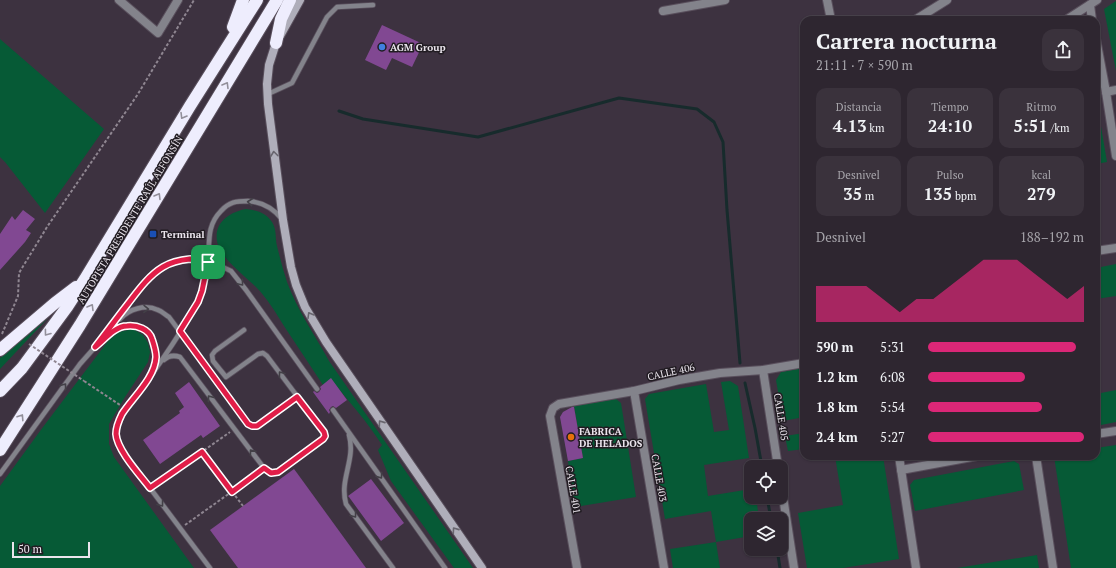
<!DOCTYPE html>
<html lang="es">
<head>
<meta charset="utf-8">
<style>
  body { margin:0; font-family:"PT Serif",serif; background:#3a323c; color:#f1f3f6; height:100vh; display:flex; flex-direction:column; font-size:15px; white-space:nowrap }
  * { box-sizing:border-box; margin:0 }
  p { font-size:13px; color:#a7a5ab }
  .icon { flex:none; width:22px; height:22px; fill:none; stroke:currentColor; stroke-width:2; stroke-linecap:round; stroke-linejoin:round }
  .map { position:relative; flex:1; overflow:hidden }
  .details { position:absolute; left:800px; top:16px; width:300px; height:444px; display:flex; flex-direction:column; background:#2e2630; border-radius:12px; box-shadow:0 1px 3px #0004,0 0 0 1px #49434c }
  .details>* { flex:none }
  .fabs { position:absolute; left:744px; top:460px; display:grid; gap:8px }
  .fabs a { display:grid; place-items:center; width:44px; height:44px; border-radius:8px; background:#2e2630; box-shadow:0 1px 3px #0004,0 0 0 1px #49434c; font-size:20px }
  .scale { position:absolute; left:12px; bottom:10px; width:78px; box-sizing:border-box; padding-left:4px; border:2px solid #ebe5ed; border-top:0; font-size:11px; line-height:14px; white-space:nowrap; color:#ebe5ed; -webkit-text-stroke:3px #211c22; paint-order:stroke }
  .pin { position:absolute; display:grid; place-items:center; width:34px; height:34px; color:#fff; margin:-17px; border-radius:8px; box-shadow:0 2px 6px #0006 }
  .round { display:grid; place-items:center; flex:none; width:42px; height:42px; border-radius:12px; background:#3a323c }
  .summary { display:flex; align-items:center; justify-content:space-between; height:68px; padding:0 16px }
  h1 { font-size:22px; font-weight:700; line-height:30px }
  .stats { display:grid; grid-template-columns:repeat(3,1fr); gap:6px; height:68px; padding:4px 16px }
  .stats div { display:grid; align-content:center; border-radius:10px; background:#3a323c; text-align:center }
  .stats b { font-size:17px; font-weight:700 }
  .stats small { font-size:11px; font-weight:400 }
  .stats p { font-size:11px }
  .chart { height:112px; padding:8px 16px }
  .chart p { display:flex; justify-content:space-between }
  .chart svg { width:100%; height:72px; margin-top:4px; fill:#db2777; opacity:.7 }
  ul { padding:0 16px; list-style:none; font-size:13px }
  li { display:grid; grid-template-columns:64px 48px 1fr; align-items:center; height:30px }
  li i { height:10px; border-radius:5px; background:#db2777 }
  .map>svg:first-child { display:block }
  .green { fill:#065a36 }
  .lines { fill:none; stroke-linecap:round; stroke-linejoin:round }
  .stream { stroke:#172b2c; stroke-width:3 }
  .building { fill:#814892 }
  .lane-casing { stroke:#594f5c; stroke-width:6 }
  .street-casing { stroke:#594f5c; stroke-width:10 }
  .secondary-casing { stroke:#594f5c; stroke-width:10 }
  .highway-casing { stroke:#594f5c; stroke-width:14 }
  .path { stroke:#8f8691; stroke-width:2; stroke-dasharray:3 2; stroke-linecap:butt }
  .lane { stroke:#83838b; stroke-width:4.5 }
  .street { stroke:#83838b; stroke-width:8 }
  .secondary { stroke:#afaeba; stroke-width:8 }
  .highway { stroke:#eeedfd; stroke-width:12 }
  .path-bridge { stroke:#8f8691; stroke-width:2; stroke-dasharray:3 2; stroke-linecap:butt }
  .oneway { stroke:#928f9a }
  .oneway2 { stroke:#68656e }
  .oneway3 { stroke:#434047 }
  .route-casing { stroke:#fff; stroke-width:8 }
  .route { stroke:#e11d48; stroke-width:5 }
  .shop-dot { fill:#3f7fe0; stroke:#211c22; stroke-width:1.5 }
  .transit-dot { fill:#1a4fb4; stroke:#211c22; stroke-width:1.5 }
  .food-dot { fill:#e8710a; stroke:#211c22; stroke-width:1.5 }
  .labels { text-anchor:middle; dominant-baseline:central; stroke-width:3; stroke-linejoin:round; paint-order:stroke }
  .poi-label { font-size:10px; font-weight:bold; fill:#ebe5ed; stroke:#211c22; text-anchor:start }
  .street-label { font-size:10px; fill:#ebe5ed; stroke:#211c22 }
</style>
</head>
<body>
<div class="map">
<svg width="1116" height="568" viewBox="0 0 1116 568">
  <rect width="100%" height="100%" fill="#3d3240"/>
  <g class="green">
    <path d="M1116,1V71L1104,9Z"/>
    <path d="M0,39L104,129L45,213L5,162L0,157Z"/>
    <path d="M1096,97L1107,162L1096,164Z"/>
    <path d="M246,209C257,210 266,213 272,222C277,230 275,238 277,246C280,258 283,270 287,282C297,310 315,335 329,361L473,568H454L391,481L378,450L382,445C367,421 348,401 331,379L323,385C310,365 297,346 284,326C276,313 267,298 256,287C245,276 219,257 217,241C214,222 230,212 246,209Z"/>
    <path d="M1116,264V296L1096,299V268Z"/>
    <path d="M48,318L0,369V358Z"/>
    <path d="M133,329L143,335L148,343L150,352L148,362L125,397L109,424V444L114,457L194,568H0V486L43,427L108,341L119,332Z"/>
    <path d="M804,368V417L783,421L776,380L781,372Z"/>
    <path d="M730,381L738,386L749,458L704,465L708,496L751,489V497H756L759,519H751V536L716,542L720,568H673L670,549L716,542L711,511L665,519L645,399L649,394L706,384L714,432L729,430L721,382Z"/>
    <path d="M1116,390V422L1096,426V394Z"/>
    <path d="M616,399L621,403L636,497L575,507L568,461L583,458L574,406Z"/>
    <path d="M804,433V449L788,451L785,436Z"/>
    <path d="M1116,445V568H1071L1054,456H1096V448Z"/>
    <path d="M835,456H883L899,559L843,568H807L798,513L843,505Z"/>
    <path d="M1014,461L1019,464L1024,490L915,511L910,485L914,480Z"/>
    <path d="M1037,555L1039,568H957Z"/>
  </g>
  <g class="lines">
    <g class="stream">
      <path d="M339,111L363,119L478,137L619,98L697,109L714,122L723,142L727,210L740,363"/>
      <path d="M745,383L755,428L762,467"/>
      <path d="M767,497L771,519"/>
      <path d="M777,549L780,568"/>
    </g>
  </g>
  <g class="building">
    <path d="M382,25L423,44L412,67L392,58L386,70L365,60Z"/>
    <path d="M23,210L35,219L26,230L31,233L25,242L0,270V234L12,216L15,220Z"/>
    <path d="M331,378L347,400L336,408L333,406L331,407L329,410L330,412L329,414L313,392L314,391L317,393L319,392L321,389L320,387Z"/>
    <path d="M189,382L220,426L203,438L201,435L160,464L143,440L180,413L179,411L184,407L175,393Z"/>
    <path d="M572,407H574L583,458L568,461L560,417L563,412Z"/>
    <path d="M294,469L297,473L366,568H238L210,530Z"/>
    <path d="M371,479L404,523L381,541L349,497L348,496Z"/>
  </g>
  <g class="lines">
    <defs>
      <g id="lane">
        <path d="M268,94L292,83L327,17L337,7L373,5"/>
        <path d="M120,319C129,309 145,304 158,310C162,311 165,315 169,317L248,424L252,426H257L297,397"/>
        <path d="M103,340C109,335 117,327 124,326C144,322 156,337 156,356C156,361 154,366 152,371"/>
        <path d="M95,347L140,288L151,276L162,267L172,263L180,260L190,259L199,260L214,263L231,271L246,290L317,389"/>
        <path d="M164,360C169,355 174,355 180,357L264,468L271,473L278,472L323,439L325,436L324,432L267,356L263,353L258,354L226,377L213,361L212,355L215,351L244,330"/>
        <path d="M333,410L445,568"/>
        <path d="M349,435C356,460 339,479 346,504L393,568"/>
        <path d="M0,474L61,390L80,364L96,346"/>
        <path d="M210,568L123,452C118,444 114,436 117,427C122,408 138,392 150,377C165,356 179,335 192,313C201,298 205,280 208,262C210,243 206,226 221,211C229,202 236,201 248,201C263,202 273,208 282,219"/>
      </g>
      <g id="street">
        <path d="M119,0L158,33L178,0"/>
        <path d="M827,0L831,20"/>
        <path d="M1090,5L1092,20"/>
        <path d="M663,11L725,0"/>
        <path d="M915,20L947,0"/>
        <path d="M1066,20L1097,0"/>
        <path d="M1096,39L1106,92L1116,156"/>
        <path d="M1106,92L1116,90"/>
        <path d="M1096,251L1116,248"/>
        <path d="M763,370L778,467"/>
        <path d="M634,391L664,568"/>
        <path d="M1096,434L1116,431"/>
        <path d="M899,456L916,568"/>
        <path d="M1036,456L1053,568"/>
        <path d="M901,470L977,456"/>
        <path d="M781,484L794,568"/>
        <path d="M577,568L550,416L553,408L559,404L634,391L679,380L720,373L763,370L804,363"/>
      </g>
      <path id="secondary" d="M300,0L276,43L269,65L267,84L268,104L283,220L291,267L296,285L305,307L326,342L482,568"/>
      <g id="highway">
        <path d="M233,27L243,0"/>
        <path d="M276,43L281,19L290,0"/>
        <path d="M0,350L55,303L76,287"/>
        <path d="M0,391L22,368L67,307L85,279L190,106L257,0"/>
        <path d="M0,450L80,325L277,0"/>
      </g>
    </defs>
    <use href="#lane" class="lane-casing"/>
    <use href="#street" class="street-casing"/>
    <use href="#secondary" class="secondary-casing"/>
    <use href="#highway" class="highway-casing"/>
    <g class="path">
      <path d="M2,334L18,296L19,273L47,227L138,94L194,0"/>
      <path d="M84,381L120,405"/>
      <path d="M202,452L243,506"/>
      <path d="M155,485L230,432"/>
      <path d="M185,525L258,473"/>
    </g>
    <use href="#lane" class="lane"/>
    <use href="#street" class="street"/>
    <use href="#secondary" class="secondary"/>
    <use href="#highway" class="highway"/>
    <path class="path-bridge" d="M29,344L84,381"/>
  </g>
  <defs><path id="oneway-chevron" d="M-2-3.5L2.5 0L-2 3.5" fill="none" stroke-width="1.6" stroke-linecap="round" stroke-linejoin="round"/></defs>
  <g class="oneway">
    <use href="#oneway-chevron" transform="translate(226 85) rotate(-59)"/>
    <use href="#oneway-chevron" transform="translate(183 116) rotate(121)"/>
    <use href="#oneway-chevron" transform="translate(158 196) rotate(-59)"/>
    <use href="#oneway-chevron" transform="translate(91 307) rotate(-59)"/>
    <use href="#oneway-chevron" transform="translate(47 333) rotate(127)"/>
    <use href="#oneway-chevron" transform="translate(21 417) rotate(-57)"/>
  </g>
  <g class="oneway2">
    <use href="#oneway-chevron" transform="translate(274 154) rotate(-97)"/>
    <use href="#oneway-chevron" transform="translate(310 315) rotate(-120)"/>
    <use href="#oneway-chevron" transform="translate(381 423) rotate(-125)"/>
    <use href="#oneway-chevron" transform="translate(455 530) rotate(-125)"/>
  </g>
  <g class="oneway3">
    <use href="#oneway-chevron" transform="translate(250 202) rotate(-174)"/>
    <use href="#oneway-chevron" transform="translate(241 283) rotate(50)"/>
    <use href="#oneway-chevron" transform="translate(146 309) rotate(1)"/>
    <use href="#oneway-chevron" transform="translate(281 374) rotate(-127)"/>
    <use href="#oneway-chevron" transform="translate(64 386) rotate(-53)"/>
    <use href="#oneway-chevron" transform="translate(210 398) rotate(-127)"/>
    <use href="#oneway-chevron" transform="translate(252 452) rotate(-127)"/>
    <use href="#oneway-chevron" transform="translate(380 476) rotate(55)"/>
    <use href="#oneway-chevron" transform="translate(161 504) rotate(53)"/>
    <use href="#oneway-chevron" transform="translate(354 515) rotate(53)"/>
  </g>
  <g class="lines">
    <defs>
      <path id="route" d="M190,259L208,262L202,291L198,302L180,331L248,424L252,426H257L297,397L324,432L325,436L323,439L278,472L271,473L264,468L232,492L202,452L150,488C140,475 117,450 116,434C116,427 119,420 122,414C133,397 155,378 156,357C156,351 154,345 152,339C149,329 137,325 127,326C115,326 104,340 95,347C106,333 116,319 127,305C137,292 148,276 163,267C171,262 180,260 190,259Z"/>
    </defs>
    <use href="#route" class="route-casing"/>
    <use href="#route" class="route"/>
  </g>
  <circle class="shop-dot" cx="382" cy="47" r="4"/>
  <rect class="transit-dot" x="149" y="230" width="8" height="8" rx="2"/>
  <circle class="food-dot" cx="571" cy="437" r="4"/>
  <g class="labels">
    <g class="poi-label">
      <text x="390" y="47">AGM Group</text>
      <text x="161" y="234">Terminal</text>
      <text x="579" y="431">FABRICA<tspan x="579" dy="12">DE HELADOS</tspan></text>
    </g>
    <g class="street-label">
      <text transform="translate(130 220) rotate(-59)">AUTOPISTA PRESIDENTE RAÚL ALFONSÍN</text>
      <text transform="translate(671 372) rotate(-12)">CALLE 406</text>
      <text transform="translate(781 417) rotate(81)">CALLE 405</text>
      <text transform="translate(659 478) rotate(80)">CALLE 403</text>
      <text transform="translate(573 490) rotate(80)">CALLE 401</text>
    </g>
  </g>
</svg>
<div class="fabs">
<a><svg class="icon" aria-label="locate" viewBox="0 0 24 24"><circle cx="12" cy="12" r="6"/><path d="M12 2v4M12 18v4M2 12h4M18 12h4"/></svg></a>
<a><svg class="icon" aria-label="layers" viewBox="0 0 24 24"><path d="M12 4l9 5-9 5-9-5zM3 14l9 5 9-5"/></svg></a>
</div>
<div class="scale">50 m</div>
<div class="pin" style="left:208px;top:262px;background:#1e9e55"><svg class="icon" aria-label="arrive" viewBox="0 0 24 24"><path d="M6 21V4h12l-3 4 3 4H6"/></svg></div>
<section class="details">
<div class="summary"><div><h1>Carrera nocturna</h1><p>21:11 · 7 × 590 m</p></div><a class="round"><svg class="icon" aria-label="share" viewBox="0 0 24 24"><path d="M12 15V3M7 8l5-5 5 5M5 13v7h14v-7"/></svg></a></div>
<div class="stats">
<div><p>Distancia</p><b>4.13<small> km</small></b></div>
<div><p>Tiempo</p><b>24:10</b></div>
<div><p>Ritmo</p><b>5:51<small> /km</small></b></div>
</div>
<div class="stats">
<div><p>Desnivel</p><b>35<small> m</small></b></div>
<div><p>Pulso</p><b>135<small> bpm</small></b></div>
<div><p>kcal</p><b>279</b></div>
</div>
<div class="chart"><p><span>Desnivel</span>188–192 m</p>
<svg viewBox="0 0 160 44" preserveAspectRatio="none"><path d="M0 44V22L10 22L20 22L30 22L40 30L50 38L60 30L70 30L80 22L90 14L100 6L110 6L120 6L130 14L140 22L150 30L160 22V44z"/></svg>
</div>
<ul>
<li><b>590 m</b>5:31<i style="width:95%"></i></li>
<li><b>1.2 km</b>6:08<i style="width:62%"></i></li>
<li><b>1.8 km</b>5:54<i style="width:73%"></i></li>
<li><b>2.4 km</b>5:27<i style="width:100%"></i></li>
</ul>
</section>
</div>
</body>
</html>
